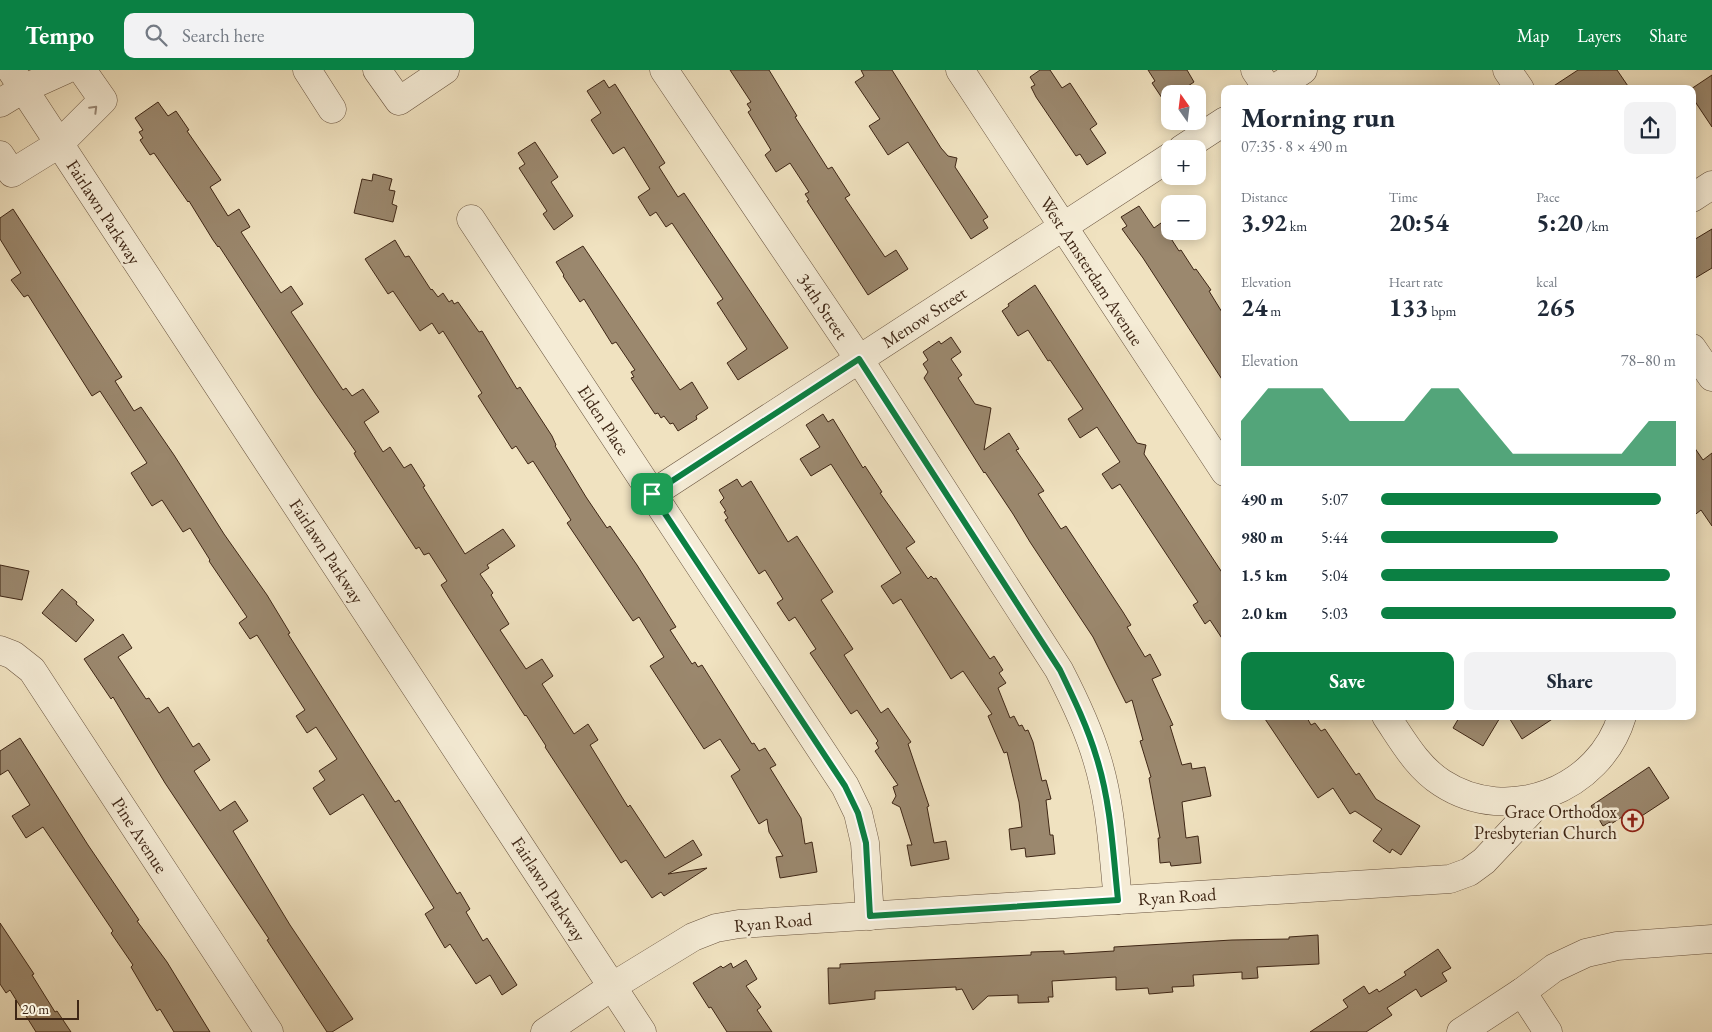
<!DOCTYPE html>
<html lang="en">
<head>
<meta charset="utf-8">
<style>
  body { margin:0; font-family:"EB Garamond",serif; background:#f2f2f3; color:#1f2937; height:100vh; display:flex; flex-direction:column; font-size:19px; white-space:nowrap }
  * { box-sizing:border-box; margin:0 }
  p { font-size:16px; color:#747a83 }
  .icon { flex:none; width:28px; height:28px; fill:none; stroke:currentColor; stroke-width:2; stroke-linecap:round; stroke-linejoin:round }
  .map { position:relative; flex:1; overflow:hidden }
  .side { position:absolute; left:1221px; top:15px; width:475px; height:635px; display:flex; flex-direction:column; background:#fff; border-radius:10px; box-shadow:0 2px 12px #0003 }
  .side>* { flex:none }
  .needle { width:32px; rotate:346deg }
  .controls { position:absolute; left:1161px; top:15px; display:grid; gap:10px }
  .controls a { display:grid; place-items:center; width:45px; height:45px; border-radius:10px; background:#fff; box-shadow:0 2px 12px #0003; font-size:25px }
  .scale { position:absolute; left:15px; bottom:12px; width:64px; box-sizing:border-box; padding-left:5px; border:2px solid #3e2615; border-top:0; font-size:14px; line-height:18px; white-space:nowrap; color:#3e2615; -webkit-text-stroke:4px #f5ecd6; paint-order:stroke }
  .pin { position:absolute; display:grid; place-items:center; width:42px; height:42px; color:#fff; margin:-21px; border-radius:10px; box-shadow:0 2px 8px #0006 }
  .round { display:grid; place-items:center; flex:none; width:52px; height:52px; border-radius:10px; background:#f2f2f3 }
  .summary { display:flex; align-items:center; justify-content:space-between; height:85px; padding:0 20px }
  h1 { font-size:28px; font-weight:700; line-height:38px }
  .figures { display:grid; grid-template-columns:repeat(3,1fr); gap:8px; height:85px; padding:5px 20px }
  .figures div { display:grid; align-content:center }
  .figures b { font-size:25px; font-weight:700 }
  .figures small { font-size:14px; font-weight:400 }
  .figures p { font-size:14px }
  .chart { height:140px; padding:10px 20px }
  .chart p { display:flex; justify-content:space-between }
  .chart svg { width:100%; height:90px; margin-top:5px; fill:#0b8043; opacity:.7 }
  .action { display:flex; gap:10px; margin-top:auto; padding:10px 20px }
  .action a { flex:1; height:58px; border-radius:10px; background:#0b8043; color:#fff; font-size:20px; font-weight:700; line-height:58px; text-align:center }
  .action a+a { background:#f2f2f3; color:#1f2937 }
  ul { padding:0 20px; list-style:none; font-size:16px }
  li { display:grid; grid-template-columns:80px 60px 1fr; align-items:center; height:38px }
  li i { height:12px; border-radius:6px; background:#0b8043 }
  header { display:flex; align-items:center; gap:30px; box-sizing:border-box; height:70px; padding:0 25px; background:#0b8043; color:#fff }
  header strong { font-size:24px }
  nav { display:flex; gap:28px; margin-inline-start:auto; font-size:18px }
  .search { width:350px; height:45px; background:#f2f2f3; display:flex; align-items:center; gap:12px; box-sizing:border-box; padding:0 18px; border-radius:10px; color:#747a83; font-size:19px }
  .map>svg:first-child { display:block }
  .building { fill:#9b886e; stroke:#3e2615 }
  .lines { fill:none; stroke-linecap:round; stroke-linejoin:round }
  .minor-casing { stroke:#6a5540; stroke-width:29 }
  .minor { stroke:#f5ecd6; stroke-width:28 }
  .oneway { stroke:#9a8976 }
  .route-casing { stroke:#fff; stroke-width:10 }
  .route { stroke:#0b8043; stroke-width:6 }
  .labels { text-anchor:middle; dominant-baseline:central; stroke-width:5; stroke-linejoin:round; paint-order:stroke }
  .street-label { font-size:18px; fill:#3e2615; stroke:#f5ecd6 }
  .poi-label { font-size:18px; fill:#3e2615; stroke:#f5ecd6; text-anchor:end }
</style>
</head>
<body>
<header>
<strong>Tempo</strong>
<div class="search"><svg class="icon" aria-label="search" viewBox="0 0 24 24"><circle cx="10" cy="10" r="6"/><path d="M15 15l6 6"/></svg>Search here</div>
<nav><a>Map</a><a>Layers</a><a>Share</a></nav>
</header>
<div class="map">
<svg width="1712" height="962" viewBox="0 0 1712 962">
  <rect width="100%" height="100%" fill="#f0e2c0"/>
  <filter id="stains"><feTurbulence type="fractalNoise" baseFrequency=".004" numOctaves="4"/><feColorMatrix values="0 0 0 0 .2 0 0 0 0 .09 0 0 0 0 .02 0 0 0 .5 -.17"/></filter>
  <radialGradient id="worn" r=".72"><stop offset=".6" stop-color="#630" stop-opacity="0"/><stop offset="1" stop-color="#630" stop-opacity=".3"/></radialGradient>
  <g class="building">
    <path d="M730,0H769L797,46L795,47L828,99L832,97L850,125L845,128L885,187L896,180L908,199L868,225L807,131L809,130L805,124L809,122L790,93L776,102L765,85L771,80L748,42L751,40L747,34L751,32Z"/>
    <path d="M861,0H892L941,78L948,86L957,88L955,97L988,147L983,150L988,158L971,169L908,72L888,85L869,56L880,49L855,12L864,6Z"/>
    <path d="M1040,0H1050L1062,18L1070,13L1097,54L1090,59L1106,83L1087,95L1080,84L1076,86L1036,27L1031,17L1035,15L1030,7Z"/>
    <path d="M1148,0H1187L1194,12L1188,16L1193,24H1170V27L1164,31L1152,13L1155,11Z"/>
    <path d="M1578,0H1617L1630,19H1549Z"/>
    <path d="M1712,5V57L1692,27L1691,19Z"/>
    <path d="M604,10L609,18L615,14L665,93L659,97L678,127L684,123L788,278L738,310L727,293L747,279L717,233L723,229L672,153L666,157L656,142L650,146L638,127L650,119L624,77L613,84L591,50L601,43L587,21Z"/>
    <path d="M158,32L168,46L176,41L189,60L187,61L221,110L210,117L228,146L239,139L250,157L241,162L281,223L291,216L303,234L291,242L343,320L346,318L352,326L363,319L379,342L364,352L383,382L390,377L404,398L411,394L425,416L423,417L465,484L503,459L515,476L487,495L489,498L480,504L493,523L491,525L509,554L500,560L526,599L542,589L553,606L542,614L574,664L588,654L598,670L590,675L628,737L630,735L665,788L693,770L702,785L668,804L707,798L664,826L661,822L652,828L626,790L621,793L545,677L546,676L526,645L525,646L449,528L441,515L447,511L429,483L424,485L419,477L416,479L356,387L354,383L356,382L315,323L219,176L218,177L213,170L189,131L188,132L154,83L150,85L140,70L143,68L139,62L143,60L135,48Z"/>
    <path d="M535,72L558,107L551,112L573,146L554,160L543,144L547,141L519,98L525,94L518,83Z"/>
    <path d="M373,104L392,109L389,120L395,121L392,134L397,136L393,152L354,143L362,109L372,111Z"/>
    <path d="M1139,136L1154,158L1161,153L1179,181L1181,180L1194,200L1196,199L1211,220L1209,221L1225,247V314L1143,188L1122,159L1127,156L1121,147Z"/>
    <path d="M13,139L122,307L115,311L134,341L141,337L174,385L224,464L267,525L290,563L288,564L395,732L399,730L457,824L460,822L470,839L466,842L483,871L487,868L517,915L502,925L490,905L476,914L450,874L445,878L425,844L434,838L363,724L330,745L313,718L325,710L319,701L337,689L316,657L307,663L296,646L305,640L257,565L250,569L239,553L247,547L209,491L210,490L190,458L183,462L162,430L152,436L131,403L147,393L100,321L92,326L28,225L24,227L11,210L21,203L0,169V148Z"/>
    <path d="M1712,159V198L1692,210V171Z"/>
    <path d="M395,170L405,187L409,186L431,220L432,219L438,227L443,223L449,232L452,230L454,234L458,232L479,262L482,261L517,319L520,317L552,366L556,375L555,376L586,427L607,458L610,456L637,495L676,557L670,560L692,594L695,592L698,597L702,595L752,674L754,673L759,681L765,678L776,695L770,698L801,748L805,774L812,772L817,802L780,808L776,787L783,786L769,762L767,749L759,754L731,706L740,700L720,669L704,679L650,596L664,587L639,547L633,551L567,453L571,450L533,391L528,394L516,376L512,379L478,326L482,323L443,261L439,264L432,253L420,261L393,221L388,224L365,189Z"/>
    <path d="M583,176L680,320L692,312L708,338L696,346L697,349L678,361L673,353L670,354L664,346L661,348L658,343L655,344L631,308L634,307L631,302L635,300L616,272L612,274L584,229L580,232L563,206L564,205L556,192Z"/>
    <path d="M1035,215L1137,373L1146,375L1144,384L1225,507V573L1210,550L1205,554L1193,535L1198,532L1120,414L1112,419L1102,404L1120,392L1097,357L1080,368L1068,349L1083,339L1050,290L1048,291L1028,260L1018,266L1002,241L1009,236L1008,234Z"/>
    <path d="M951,267L961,282L951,289L962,305L958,308L975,334L991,338L984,380L1009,363L1019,379L1016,380L1044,421L1038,424L1061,459L1066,456L1123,542L1131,555L1127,557L1145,587L1150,584L1161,605L1152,609L1173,655L1170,656L1182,695L1191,693L1192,699L1205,697L1211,726L1182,732L1186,768L1198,766L1201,793L1171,796L1170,792L1160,793L1158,768H1160L1149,708L1151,707L1140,671L1143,670L1132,630L1126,633L1093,567L1030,472L1013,444L985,402L984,403L924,308L928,302L923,294L928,290L923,282L939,271L941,274Z"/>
    <path d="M823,344L828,352L833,349L863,398L865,396L882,422L880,423L915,472L906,478L928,509L931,506L934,509L936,508L990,589L994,586L1003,600L999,603L1006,613L998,618L1010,648L1014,646L1019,656L1022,655L1025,661L1028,660L1033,672L1042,711L1046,710L1051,729L1046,730L1050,765H1053L1055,784L1026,787L1025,778L1011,780L1009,759L1022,757L1019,732L1007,682L1004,683L988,646L992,644L963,601L951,609L901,529L893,534L881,516L901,503L831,394L811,406L800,389L820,377L806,355Z"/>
    <path d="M1692,374L1703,390L1712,383V456L1701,440L1692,447Z"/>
    <path d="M737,409L742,417L751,411L788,472L797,466L833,522L821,530L853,579L844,585L881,643L888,638L911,672L908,674L929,736L927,737L934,773L946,771L949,789L911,796L907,775H912L900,737L892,733L896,726L893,717L898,715L875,681L879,678L876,673L878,671L857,640L851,644L810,583L816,579L795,547L789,551L777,533L783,529L765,500L759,504L725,450L728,448L724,442L726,441L720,432L724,428L719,420Z"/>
    <path d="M0,495L29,501L22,530L0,526Z"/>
    <path d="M62,519L77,532L76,534L94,550L76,572L42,543Z"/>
    <path d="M123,564L132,578L118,587L146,629L149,628L159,643L168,637L193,677L199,673L210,690L194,701L220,741L235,731L248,751L233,761L290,855L353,949L332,962H327L267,870L269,869L165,713L113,627L111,629L84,589Z"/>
    <path d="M1263,646H1306L1311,655L1315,653L1321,661L1325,659L1356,705L1359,703L1376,729L1420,756L1401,785L1392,779L1390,783L1373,771L1382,759L1355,741L1350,744L1333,718L1318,728Z"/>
    <path d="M1460,646H1501L1483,676L1453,658Z"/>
    <path d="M1508,646H1557L1522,669Z"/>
    <path d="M20,668L88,775L139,850L137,851L167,892L210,962H174L160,939L157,941L131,897L133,895L111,863L113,861L43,757L26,768L12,746L30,735L8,700L0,705V681Z"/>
    <path d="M1649,697L1669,728L1631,753L1625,745L1611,754L1610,752L1603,756L1591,736Z"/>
    <path d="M0,853L34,904L32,905L55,942L57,941L71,962H36L10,920L6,923L0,914Z"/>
    <path d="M1318,865L1319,894L1257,897L1258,908L1242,909V902L1193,905L1194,916L1172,917L1173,922L1149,924L1148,918L1116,920V907L1052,911L1053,927H1048L1049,932L1018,933V925L988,926L973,940L962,919L956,920V917L875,921V929L829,934L828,898H840V894L1031,885V882L1064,881V884L1114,881V877L1232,870L1289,869V867Z"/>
    <path d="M1438,879L1451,898L1442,903L1447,911L1421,927L1416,919L1387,938L1392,945L1366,962H1310L1348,937L1343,930L1364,916L1369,924L1377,919L1379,922L1406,905L1404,902Z"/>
    <path d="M746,890L757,909L746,916L761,937L757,940L772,962H727L711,937L709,938L693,913L721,896L723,898L731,893L733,898Z"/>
  </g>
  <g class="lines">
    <defs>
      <g id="minor">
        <path d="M11,0L642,962"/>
        <path d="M307,0L332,39"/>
        <path d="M377,0L399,31L445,0"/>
        <path d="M664,0L859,289L1059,600C1074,629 1088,658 1097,689C1111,734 1113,783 1118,830"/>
        <path d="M960,0L1225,402"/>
        <path d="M1255,0L1268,19"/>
        <path d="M1507,0L1520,19"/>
        <path d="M1274,19L1303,0"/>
        <path d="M0,33L23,19L65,0"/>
        <path d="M1182,79L1225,51"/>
        <path d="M0,85L12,103L59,74L103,30L82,0"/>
        <path d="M1692,128L1712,115"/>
        <path d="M471,149L845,716L858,743L865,773L870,846"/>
        <path d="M1692,278L1712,307"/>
        <path d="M652,424L1170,87"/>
        <path d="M0,580L13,585L32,600L269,962"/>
        <path d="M1386,646C1403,671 1417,697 1442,713C1508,756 1600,720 1622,646"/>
        <path d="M1522,922L1548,962"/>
        <path d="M545,962L613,916L693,867L716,858L739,854L1450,809L1469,802L1484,791L1545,726"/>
        <path d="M1461,962L1522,922L1554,898L1586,883L1617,876L1712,869"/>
      </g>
    </defs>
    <use href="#minor" class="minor-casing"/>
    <use href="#minor" class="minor"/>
  </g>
  <defs><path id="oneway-chevron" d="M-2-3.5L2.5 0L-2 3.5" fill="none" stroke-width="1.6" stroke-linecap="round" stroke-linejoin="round" transform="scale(1.25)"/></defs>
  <use class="oneway" href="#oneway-chevron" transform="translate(94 39) rotate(-45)"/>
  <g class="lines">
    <defs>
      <path id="route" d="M859,289L1060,600C1074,629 1088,658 1097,689C1111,734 1113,783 1118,830L870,846L866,773L858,743L845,716L652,424Z"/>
    </defs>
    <use href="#route" class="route-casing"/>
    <use href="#route" class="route"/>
  </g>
  <defs>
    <symbol id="church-ring" viewBox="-11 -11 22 22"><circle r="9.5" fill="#f5ecd6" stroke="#8f2418" stroke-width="1.5"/><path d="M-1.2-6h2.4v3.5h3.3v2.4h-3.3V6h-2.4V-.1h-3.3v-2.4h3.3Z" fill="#8f2418"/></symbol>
  </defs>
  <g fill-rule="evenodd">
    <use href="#church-ring" x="1620" y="738" width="25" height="25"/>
  </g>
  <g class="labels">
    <g class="street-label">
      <text transform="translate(104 142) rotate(57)">Fairlawn Parkway</text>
      <text transform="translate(1092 201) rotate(57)">West Amsterdam Avenue</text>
      <text transform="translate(823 236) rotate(56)">34th Street</text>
      <text transform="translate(924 247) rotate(-33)">Menow Street</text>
      <text transform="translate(604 350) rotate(57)">Elden Place</text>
      <text transform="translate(327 481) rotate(57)">Fairlawn Parkway</text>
      <text transform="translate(140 765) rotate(57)">Pine Avenue</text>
      <text transform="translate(549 819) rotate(57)">Fairlawn Parkway</text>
      <text transform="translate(1177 826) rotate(-4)">Ryan Road</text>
      <text transform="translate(773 852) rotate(-5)">Ryan Road</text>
    </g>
    <g class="poi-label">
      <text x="1617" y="741">Grace Orthodox<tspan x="1617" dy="21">Presbyterian Church</tspan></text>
    </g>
  </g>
  <rect width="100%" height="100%" filter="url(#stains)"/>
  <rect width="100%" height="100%" fill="url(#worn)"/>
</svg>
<div class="controls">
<a><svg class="needle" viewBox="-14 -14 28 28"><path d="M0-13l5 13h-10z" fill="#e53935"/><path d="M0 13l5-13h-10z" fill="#747a83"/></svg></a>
<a>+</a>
<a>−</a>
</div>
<div class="scale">20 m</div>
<div class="pin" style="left:652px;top:424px;background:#1e9e55"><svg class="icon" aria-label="arrive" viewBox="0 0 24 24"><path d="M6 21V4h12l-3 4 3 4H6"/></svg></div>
<section class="side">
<div class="summary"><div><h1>Morning run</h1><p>07:35 · 8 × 490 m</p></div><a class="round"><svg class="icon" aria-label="share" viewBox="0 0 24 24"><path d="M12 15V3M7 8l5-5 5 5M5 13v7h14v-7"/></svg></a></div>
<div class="figures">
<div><p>Distance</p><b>3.92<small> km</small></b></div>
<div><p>Time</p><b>20:54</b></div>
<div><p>Pace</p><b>5:20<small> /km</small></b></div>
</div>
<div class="figures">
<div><p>Elevation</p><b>24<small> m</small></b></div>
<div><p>Heart rate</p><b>133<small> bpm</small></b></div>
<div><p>kcal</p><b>265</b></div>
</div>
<div class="chart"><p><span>Elevation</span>78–80 m</p>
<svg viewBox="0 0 160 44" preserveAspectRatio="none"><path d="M0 44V22L10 6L20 6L30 6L40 22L50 22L60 22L70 6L80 6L90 22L100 38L110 38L120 38L130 38L140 38L150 22L160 22V44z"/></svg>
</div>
<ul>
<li><b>490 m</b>5:07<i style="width:95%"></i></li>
<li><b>980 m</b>5:44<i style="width:60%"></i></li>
<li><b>1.5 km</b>5:04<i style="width:98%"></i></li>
<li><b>2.0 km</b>5:03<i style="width:100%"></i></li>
</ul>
<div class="action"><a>Save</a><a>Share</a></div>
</section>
</div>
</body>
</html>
